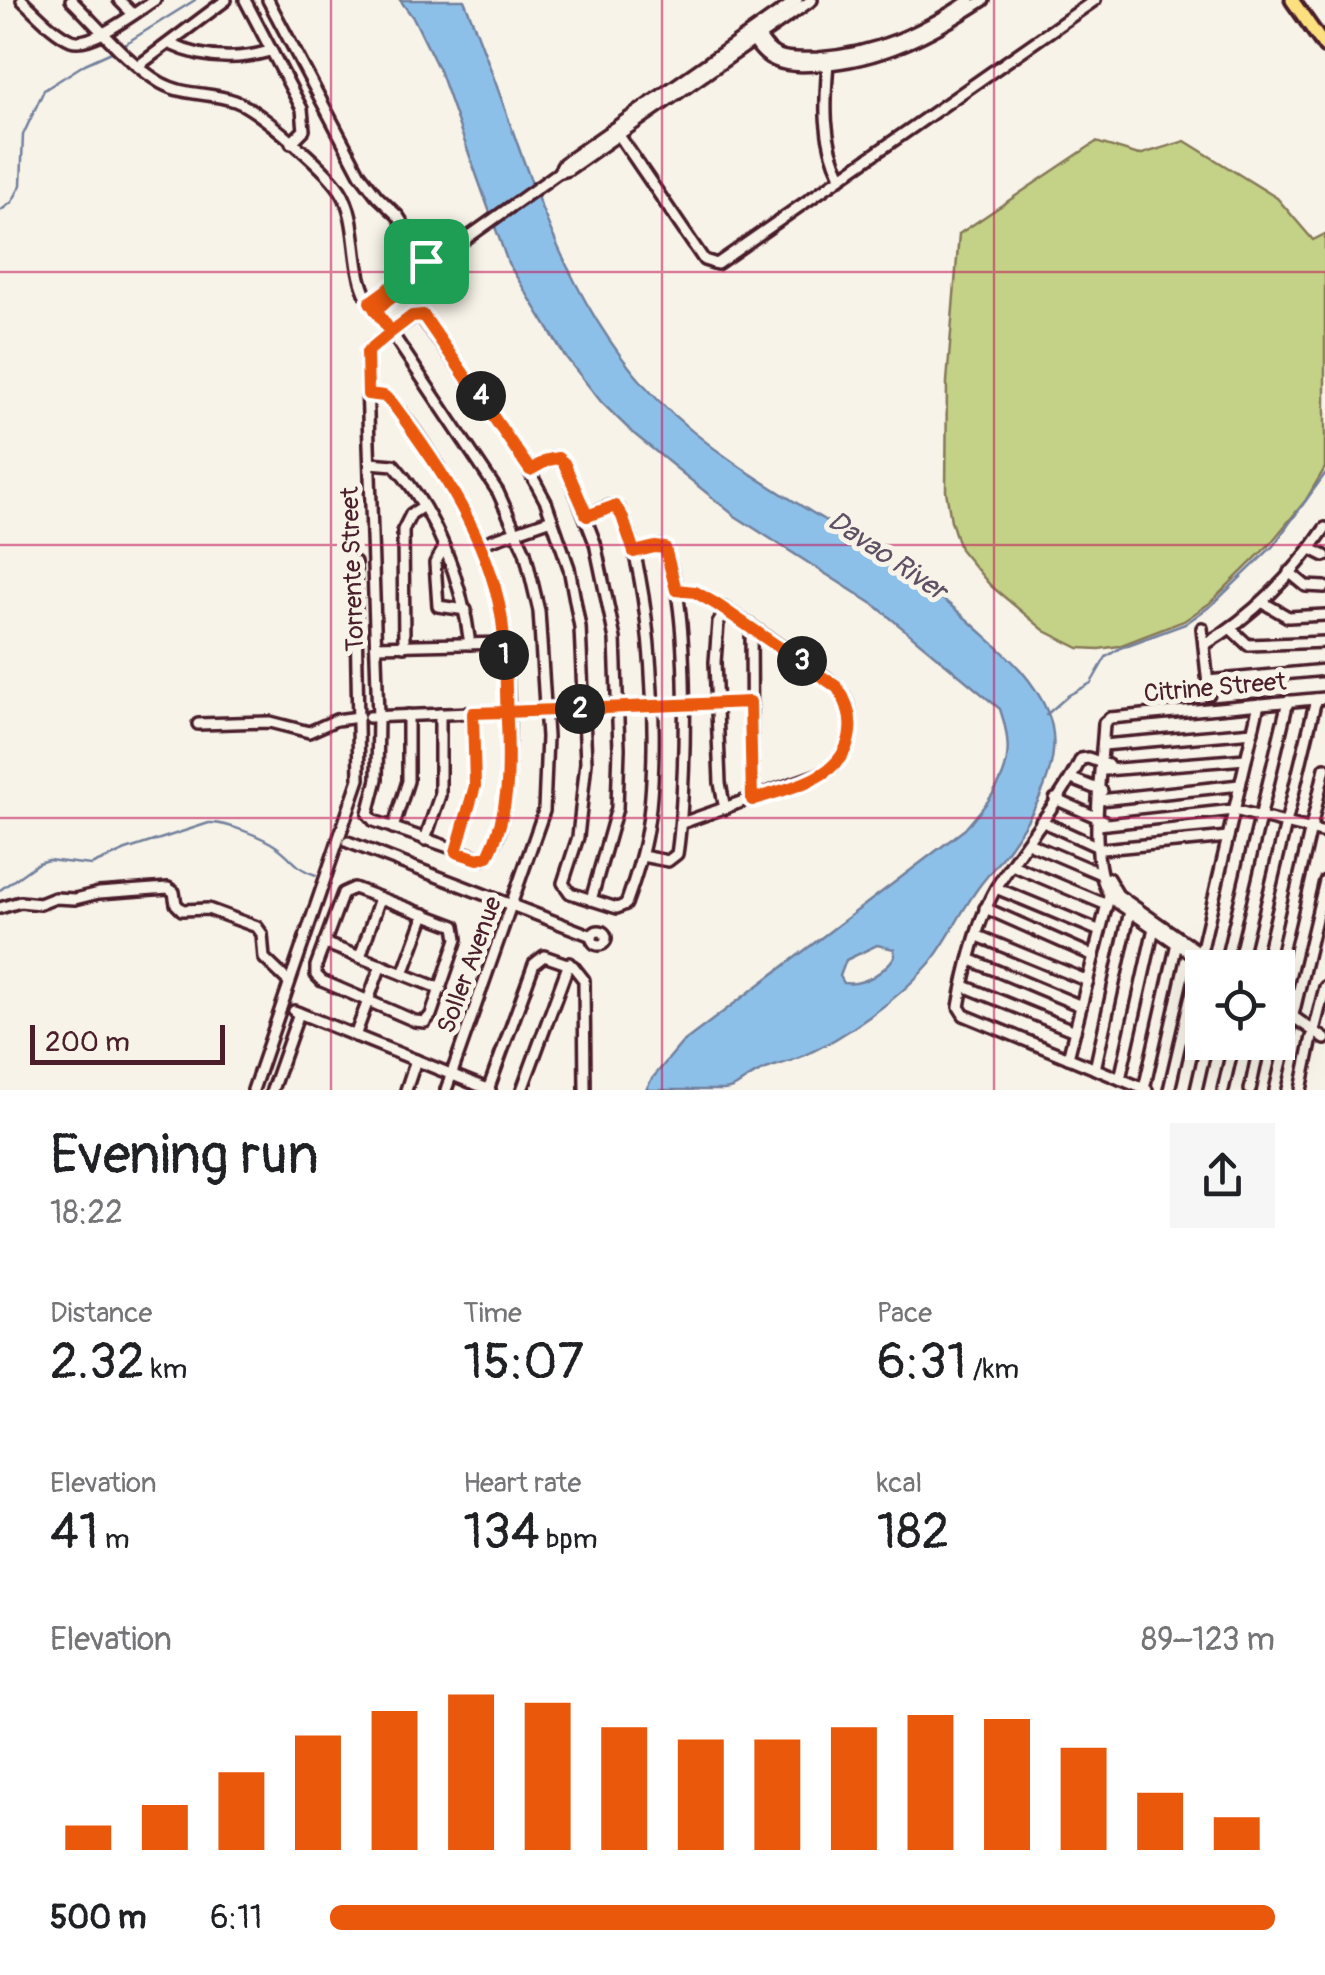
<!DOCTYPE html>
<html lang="en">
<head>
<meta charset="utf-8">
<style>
  body { margin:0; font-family:Pangolin,sans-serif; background:#f6f6f6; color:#202124; height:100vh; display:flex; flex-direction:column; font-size:38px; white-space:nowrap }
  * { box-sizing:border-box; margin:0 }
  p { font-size:32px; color:#757577 }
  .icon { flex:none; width:55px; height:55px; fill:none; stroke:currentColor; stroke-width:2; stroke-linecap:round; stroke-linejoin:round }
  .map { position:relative; height:1090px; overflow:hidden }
  .sheet { display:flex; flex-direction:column; background:#fff; flex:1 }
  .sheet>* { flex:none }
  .buttons { position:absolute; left:1185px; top:950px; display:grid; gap:20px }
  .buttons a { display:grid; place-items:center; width:110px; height:110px; border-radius:0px; background:#fff; box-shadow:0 10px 40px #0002; font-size:50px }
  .scale { position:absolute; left:30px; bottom:25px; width:195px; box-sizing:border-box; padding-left:10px; border:5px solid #4a1f2b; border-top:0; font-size:28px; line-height:35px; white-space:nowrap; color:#4a1f2b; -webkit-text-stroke:8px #f7f3e8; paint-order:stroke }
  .pin { position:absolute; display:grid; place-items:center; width:85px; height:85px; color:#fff; margin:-42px; border-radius:20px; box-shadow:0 5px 15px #0006 }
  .km { position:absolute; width:50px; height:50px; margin:-25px; border-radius:50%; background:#222; color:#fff; font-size:28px; line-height:50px; text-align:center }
  .round { display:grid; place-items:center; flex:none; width:105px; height:105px; border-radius:0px; background:#f6f6f6 }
  .head { display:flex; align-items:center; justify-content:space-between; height:170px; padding:0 50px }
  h1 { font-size:55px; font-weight:600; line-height:75px }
  .figures { display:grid; grid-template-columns:repeat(3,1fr); gap:15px; height:170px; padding:10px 50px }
  .figures div { display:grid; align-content:center }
  .figures b { font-size:50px; font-weight:600 }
  .figures small { font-size:28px; font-weight:400 }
  .figures p { font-size:28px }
  .chart { height:280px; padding:20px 50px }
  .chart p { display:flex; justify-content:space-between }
  .chart svg { width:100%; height:180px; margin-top:10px; stroke:#ea580c; stroke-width:6 }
  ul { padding:0 50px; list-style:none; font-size:32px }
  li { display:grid; grid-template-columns:160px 120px 1fr; align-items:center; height:75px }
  li i { height:25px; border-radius:12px; background:#ea580c }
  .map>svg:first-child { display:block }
  .green { fill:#c3d286; stroke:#867858; stroke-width:2.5 }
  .water { fill:#8dc0e9; stroke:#72809d; stroke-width:2.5; fill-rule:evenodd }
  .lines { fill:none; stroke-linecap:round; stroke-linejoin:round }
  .stream { stroke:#72809d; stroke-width:2.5 }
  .minor-casing { stroke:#4a1f2b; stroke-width:16 }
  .major-casing { stroke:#4a1f2b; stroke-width:19 }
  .minor { stroke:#f7f3e8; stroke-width:9 }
  .major { stroke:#fce080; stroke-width:11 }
  .route-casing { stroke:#fff; stroke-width:20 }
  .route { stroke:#ea580c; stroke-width:12 }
  .grid { fill:none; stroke:#c2185b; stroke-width:2.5; stroke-opacity:0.55 }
  .labels { text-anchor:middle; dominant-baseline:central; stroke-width:10; stroke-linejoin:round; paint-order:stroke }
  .street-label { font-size:25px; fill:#4a1f2b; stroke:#f7f3e8 }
  .water-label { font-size:28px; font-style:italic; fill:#5e4f64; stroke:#f7f3e8 }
</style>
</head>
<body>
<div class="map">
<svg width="1325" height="1090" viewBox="0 0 1325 1090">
  <rect width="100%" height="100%" fill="#f7f3e8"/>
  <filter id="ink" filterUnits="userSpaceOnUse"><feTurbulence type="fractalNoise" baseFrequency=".01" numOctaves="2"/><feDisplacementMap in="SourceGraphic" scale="20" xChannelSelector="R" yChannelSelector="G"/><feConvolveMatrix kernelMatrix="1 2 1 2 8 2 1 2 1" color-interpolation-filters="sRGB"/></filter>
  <g filter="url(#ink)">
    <path class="green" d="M1185,141L1277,198L1313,240L1325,234V468L1306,500L1270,544L1210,603L1184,621L1119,646L1099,649L1079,648L1045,631L990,585L960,549L951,521L946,491L947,382L959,234L1096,142L1139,155Z"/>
    <path class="water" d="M400,0H464C521,136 551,290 658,400C747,490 876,536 971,623C1001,651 1030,672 1047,711C1072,768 1019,837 985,879C963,905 951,937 929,964C899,999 845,1037 803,1056C789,1063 773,1065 759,1072C747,1077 737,1089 724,1090C699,1090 671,1090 646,1090L651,1080L682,1043L965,829C1001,787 1019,765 1000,709L876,606L735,516L633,433L602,403L565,356L508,263L439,70L414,19ZM877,945L894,949L895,956C884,972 864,986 844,983L840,976L846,960Z"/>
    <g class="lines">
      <g class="stream">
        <path d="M123,45L195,0"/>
        <path d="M0,211L12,202L21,185L23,135L44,90L85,64L116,50"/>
        <path d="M1046,715L1069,695L1091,683L1106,657L1120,648L1185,624L1212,605L1273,546L1325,474"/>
        <path d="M0,890L38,863L48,860L91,865L126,850L209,823C226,822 263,837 277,847C292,857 297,870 316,875"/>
      </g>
      <defs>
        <g id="minor">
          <path d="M22,0C36,13 54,33 71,40C91,48 137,11 155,0"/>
          <path d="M71,0C99,27 127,63 161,83C184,96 210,92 235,101C258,109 326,169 340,190C359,219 351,261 365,293L498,492L525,552L539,611L547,737L544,811L446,1090"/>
          <path d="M119,0L133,14"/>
          <path d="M245,0L302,109L304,130L291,143"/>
          <path d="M268,0L360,174L377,196L398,216L432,268"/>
          <path d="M757,33C763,41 768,51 778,55C790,60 805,58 818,58C876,54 922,32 970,0"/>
          <path d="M750,36C756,45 762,54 771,59C784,67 803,66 818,65C881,61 931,35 984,0"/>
          <path d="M170,44C202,59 236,61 270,51"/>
          <path d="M828,62C825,102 822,139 841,176"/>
          <path d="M138,66L226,0"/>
          <path d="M614,128L704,260L717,264L1095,0"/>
          <path d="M558,173L564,163L797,0"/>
          <path d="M370,302L450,244L460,243L558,173L568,170L812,0"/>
          <path d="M375,310L456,251L460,243"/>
          <path d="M368,394L384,396C414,418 475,525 487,563C493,580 498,597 501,615C508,658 521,836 483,859L374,821L368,814L377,779L378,717L366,354L370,348L419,313L520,454L546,502L569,568L580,627L586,762L578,837L563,883L570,893L617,908L626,904C635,879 643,855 647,829C660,754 653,576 619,509L610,506L587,515"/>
          <path d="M370,463L394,465C437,514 462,580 470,644"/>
          <path d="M530,471L553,458L564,463L595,543L615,639L619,748L617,808L591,900"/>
          <path d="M480,544L552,519"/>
          <path d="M444,548L435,563L438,606L466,610"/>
          <path d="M1311,549L1325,556"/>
          <path d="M634,552L660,546C694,575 685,806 677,854L668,861L642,856"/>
          <path d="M1289,572L1306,586L1325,587"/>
          <path d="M676,589L695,592L707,598C739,617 769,638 799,659C812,668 827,676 837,687C860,712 852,751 828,771L682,823"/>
          <path d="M1262,602L1288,617L1325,615"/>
          <path d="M751,626L752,800"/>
          <path d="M1202,628L1209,694"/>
          <path d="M1231,629L1248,645L1325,642"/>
          <path d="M1204,645C1252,617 1294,574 1325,528"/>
          <path d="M376,646L504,643"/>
          <path d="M404,646L403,530L411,514L422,507"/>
          <path d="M1208,681L1325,670"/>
          <path d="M369,717L750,702"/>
          <path d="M1110,718L1104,723C1102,768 1085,864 1112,899L1212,968"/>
          <path d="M1110,718L1325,698"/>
          <path d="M198,724L270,722L309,732L336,720L359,717"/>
          <path d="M1103,745L1253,732"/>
          <path d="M1108,765L1088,758L1081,759C1058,805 1023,844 996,888C978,918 965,972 959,1007L964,1015L1147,1090"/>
          <path d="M1105,770L1246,759"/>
          <path d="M1072,779L1102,791"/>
          <path d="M1055,799L1103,820"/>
          <path d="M1100,800L1240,785"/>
          <path d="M725,809L720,783L715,662L718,623L726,610"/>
          <path d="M1041,821L1096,846"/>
          <path d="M1098,825L1234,810L1325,833"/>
          <path d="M393,828L408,781V715"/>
          <path d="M425,840L440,795V714"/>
          <path d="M348,842L592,936"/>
          <path d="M1028,843L1101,874"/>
          <path d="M1102,849L1228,837"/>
          <path d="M457,852L475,785L473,713"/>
          <path d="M1012,865L1107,905"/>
          <path d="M1108,878L1118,895L1222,968"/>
          <path d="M354,888L455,926L457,939L431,1015L425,1022L415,1021L322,981L316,975V966L343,893Z"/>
          <path d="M996,888L1100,931"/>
          <path d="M0,908L20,902L40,904L55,898L75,899L99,893L168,888L174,892L176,904L182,910L208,909L257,927L262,934L264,958L289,982"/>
          <path d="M985,908L1094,956"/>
          <circle cx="599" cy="938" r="7"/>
          <path d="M978,936L1088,981"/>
          <path d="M324,943L441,989"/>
          <path d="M360,957L380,898"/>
          <path d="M971,960L1081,1006"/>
          <path d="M1224,968L1288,701"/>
          <path d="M1251,968L1316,699"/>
          <path d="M1278,969L1325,768"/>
          <path d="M403,974L425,914"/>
          <path d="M964,986L1075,1031"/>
          <path d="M1278,1006L1325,1039"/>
          <path d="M294,1011L490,1090"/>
          <path d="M1314,1031L1325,987"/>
          <path d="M355,1036L381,965"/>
          <path d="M1068,1058L1109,896"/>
          <path d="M1095,1069L1130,911"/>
          <path d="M1120,1079L1154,928"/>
          <path d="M1144,1089L1177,943"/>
          <path d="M253,1090L359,779L355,562"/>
          <path d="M272,1090L299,1013"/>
          <path d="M406,1090L416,1060"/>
          <path d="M488,1090L534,964L544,956L573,966L584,980L585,1090"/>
          <path d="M522,1090L569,963"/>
          <path d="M1169,1090L1259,704"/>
          <path d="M1196,1090L1207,1042"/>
          <path d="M1223,1090L1234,1042"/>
          <path d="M1250,1090L1260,1042"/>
          <path d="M1275,1090L1325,881"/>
          <path d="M1301,1090L1312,1037"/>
        </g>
        <path id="major" d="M1292,0L1325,47"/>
      </defs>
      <use href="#minor" class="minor-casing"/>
      <use href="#major" class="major-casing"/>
      <use href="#minor" class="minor"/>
      <use href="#major" class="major"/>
    </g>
  </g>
  <g class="lines" filter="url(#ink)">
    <defs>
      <path id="route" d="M426,261L370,302L391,332L367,352L368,394L384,396L393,404C439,466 487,535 501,614C507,649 505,686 507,721C509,769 510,812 488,856L478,859L456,852L475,786L473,713L506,712L750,702L752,800C790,787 845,779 850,732C852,715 847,701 837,687L716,604L695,592L676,590L665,548L655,547L634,552L622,516L615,506L587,516L564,463L558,458L548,460L530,470L423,315L412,316L391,332L375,310L456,251L460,243L450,244L426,261"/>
    </defs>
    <use href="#route" class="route-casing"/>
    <use href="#route" class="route"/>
  </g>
  <path class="grid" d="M331,0V1090M662,0V1090M994,0V1090M0,272H1325M0,545H1325M0,818H1325"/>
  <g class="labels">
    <g class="street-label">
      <text transform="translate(353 569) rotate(-92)">Torrente Street</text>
      <text transform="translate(1215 688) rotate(-5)">Citrine Street</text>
      <text transform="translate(470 965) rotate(-70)">Soller Avenue</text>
    </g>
    <g class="water-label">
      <text transform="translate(887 556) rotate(34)">Davao River</text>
    </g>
  </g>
</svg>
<div class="buttons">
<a><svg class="icon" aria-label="locate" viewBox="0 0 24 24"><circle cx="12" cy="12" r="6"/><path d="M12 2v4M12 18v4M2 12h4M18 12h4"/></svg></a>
</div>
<div class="scale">200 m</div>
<div class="pin" style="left:426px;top:261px;background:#1e9e55"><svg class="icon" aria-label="arrive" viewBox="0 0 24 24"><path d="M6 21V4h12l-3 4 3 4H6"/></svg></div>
<b class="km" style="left:504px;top:655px">1</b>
<b class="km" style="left:580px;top:709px">2</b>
<b class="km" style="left:802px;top:661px">3</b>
<b class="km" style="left:481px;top:396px">4</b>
</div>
<section class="sheet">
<div class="head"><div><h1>Evening run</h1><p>18:22</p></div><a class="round"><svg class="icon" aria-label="share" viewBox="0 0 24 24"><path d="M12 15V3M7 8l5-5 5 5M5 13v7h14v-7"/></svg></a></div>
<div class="figures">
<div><p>Distance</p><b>2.32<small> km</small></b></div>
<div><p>Time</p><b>15:07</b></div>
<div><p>Pace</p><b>6:31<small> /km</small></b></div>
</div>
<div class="figures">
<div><p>Elevation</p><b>41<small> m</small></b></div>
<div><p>Heart rate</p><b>134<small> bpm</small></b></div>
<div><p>kcal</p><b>182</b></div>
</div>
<div class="chart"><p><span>Elevation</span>89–123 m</p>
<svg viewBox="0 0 160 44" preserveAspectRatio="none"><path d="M5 44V38M15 44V33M25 44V25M35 44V16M45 44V10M55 44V6M65 44V8M75 44V14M85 44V17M95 44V17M105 44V14M115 44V11M125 44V12M135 44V19M145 44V30M155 44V36"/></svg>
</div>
<ul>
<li><b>500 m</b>6:11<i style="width:100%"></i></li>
</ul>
</section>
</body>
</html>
